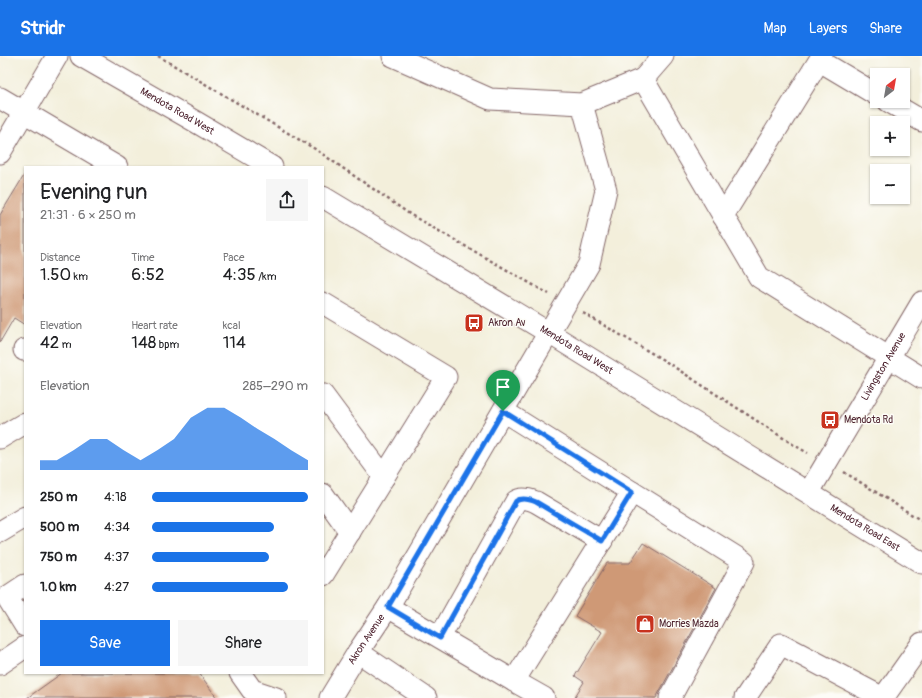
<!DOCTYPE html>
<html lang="en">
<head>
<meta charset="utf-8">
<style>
  body { margin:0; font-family:Pangolin,sans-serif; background:#f6f6f6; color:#202124; height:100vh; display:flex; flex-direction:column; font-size:15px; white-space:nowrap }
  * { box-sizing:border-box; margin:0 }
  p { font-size:13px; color:#757577 }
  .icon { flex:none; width:22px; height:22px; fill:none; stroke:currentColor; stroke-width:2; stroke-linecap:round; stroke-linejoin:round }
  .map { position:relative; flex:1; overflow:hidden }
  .details { position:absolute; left:24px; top:110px; width:300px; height:508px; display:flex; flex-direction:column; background:#fff; border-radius:0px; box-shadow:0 1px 3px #0004 }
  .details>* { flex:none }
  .needle { width:26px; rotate:31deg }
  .tools { position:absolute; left:870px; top:12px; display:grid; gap:8px }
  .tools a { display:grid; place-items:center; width:40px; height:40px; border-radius:0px; background:#fff; box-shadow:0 1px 3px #0004; font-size:20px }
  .pin { position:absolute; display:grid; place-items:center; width:34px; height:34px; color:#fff; margin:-41px -17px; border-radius:50% 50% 50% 0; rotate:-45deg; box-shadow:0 0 4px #0007 }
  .pin .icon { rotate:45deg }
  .round { display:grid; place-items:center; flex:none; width:42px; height:42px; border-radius:0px; background:#f6f6f6 }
  .overview { display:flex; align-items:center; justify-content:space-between; height:68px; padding:0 16px }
  h1 { font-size:22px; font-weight:600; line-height:30px }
  .stats { display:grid; grid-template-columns:repeat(3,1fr); gap:6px; height:68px; padding:4px 16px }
  .stats div { display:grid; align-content:center }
  .stats b { font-size:17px; font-weight:600 }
  .stats small { font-size:11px; font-weight:400 }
  .stats p { font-size:11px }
  .chart { height:112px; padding:8px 16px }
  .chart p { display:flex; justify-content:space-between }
  .chart svg { width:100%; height:72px; margin-top:4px; fill:#1a73e8; opacity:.7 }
  .cta { display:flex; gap:8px; margin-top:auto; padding:8px 16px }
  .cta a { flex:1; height:46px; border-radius:0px; background:#1a73e8; color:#fff; font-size:16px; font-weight:600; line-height:46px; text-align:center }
  .cta a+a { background:#f6f6f6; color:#202124 }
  ul { padding:0 16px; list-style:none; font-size:13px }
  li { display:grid; grid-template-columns:64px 48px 1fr; align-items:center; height:30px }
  li i { height:10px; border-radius:5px; background:#1a73e8 }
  header { display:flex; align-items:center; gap:24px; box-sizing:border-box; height:56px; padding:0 20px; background:#1a73e8; color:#fff }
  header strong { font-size:19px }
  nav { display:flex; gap:22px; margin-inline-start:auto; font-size:14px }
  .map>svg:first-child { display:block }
  .building { fill:#cf9976 }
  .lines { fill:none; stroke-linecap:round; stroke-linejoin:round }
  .minor-casing { stroke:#856869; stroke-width:23 }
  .path { stroke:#856869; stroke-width:2.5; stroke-dasharray:3 3; stroke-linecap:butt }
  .minor { stroke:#fff; stroke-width:21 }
  .route-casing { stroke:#fff; stroke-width:8 }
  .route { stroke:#1a73e8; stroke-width:5 }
  .labels { text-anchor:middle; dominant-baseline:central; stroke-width:3; stroke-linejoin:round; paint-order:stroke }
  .street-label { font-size:10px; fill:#4a1f2b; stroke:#fdfcf7 }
  .poi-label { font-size:10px; fill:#4a1f2b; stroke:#fdfcf7; text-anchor:start }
</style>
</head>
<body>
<header>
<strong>Stridr</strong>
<nav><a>Map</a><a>Layers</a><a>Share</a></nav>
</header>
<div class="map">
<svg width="922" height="642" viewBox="0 0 922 642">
  <rect width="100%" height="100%" fill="#fdfcf7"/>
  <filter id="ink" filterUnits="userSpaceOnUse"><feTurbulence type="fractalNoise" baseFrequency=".025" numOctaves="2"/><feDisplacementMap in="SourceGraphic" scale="8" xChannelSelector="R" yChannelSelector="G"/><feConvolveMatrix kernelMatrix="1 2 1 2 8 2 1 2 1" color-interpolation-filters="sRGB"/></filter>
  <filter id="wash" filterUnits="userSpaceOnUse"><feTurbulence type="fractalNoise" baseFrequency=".012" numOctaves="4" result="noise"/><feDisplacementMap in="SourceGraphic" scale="16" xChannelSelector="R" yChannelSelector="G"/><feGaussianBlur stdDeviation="0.9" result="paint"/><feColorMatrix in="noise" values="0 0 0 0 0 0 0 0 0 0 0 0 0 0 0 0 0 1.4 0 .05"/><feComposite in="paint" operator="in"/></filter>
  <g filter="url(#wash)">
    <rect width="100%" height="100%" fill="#f3efdb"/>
    <g id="blocks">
      <g class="building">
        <path d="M25,118V269L14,262L0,286V159Z"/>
        <path d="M643,487L716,532L656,642H574L584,626L575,620L602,576L575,560L607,507H630Z"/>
        <path d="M62,617H199L217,642H27Z"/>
      </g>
    </g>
  </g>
  <g filter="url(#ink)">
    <use href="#blocks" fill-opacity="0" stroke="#856869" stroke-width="1"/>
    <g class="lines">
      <defs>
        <g id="minor">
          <path id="s1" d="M81,0L196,66L272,111"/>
          <path d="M820,5L877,39"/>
          <path d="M643,23L663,0"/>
          <path d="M0,42L117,111"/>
          <path d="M888,45L922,65"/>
          <path d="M582,48L643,23L759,221L922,322"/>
          <path d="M0,97L57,0"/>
          <path id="s2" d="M323,141L549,277L922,507"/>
          <path d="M723,160L822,0"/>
          <path d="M323,247L446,321L323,519"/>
          <path d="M24,294H25"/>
          <path d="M323,339L384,421"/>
          <path d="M0,382L25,367"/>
          <path d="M632,436L744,506L670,642"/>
          <path id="s3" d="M809,436L922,246"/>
          <path d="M323,438L350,476"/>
          <path d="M0,476L25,461"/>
          <path d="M25,529L7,541L25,570"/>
          <path d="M388,551L514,625L632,436L503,355"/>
          <path d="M440,581L516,445C522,441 529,443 536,446L602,485"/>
          <path d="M358,596L426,642"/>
          <path d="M0,608L25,591"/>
          <path d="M240,617L252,634L276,642"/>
          <path d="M514,625L544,642"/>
          <path id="s4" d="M330,642L358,596L388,551L589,208L606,134L582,48L490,43L393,0"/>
          <path d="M745,642L781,588L883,642L922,587"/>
        </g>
      </defs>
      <use href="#minor" class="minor-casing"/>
      <g class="path">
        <path d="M158,0L315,93L411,159L549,238"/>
        <path d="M583,257L665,305L794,389L808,397"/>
        <path d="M844,416L922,465"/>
      </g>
      <use href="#minor" class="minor"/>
    </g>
  </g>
  <g class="lines" filter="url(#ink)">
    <defs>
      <path id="route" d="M503,355L632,436L602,485L536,446C529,443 522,441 516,445L440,582L388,551Z"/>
    </defs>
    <use href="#route" class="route-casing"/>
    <use href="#route" class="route"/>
  </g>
  <defs>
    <symbol id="bus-square" viewBox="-11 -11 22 22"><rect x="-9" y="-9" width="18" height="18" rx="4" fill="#c8321e" stroke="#fdfcf7"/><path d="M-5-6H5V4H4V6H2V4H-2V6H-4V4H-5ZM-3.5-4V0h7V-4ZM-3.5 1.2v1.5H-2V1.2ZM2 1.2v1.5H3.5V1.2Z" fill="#fff"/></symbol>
    <symbol id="shop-square" viewBox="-11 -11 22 22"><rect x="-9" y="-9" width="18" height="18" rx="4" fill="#c8321e" stroke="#fdfcf7"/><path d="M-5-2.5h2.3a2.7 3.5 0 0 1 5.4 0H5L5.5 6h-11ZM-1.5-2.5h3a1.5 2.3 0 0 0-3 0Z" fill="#fff"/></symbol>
  </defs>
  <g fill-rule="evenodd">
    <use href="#bus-square" x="463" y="256" width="22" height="22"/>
    <use href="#bus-square" x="819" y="353" width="22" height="22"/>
    <use href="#shop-square" x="634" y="557" width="22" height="22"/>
  </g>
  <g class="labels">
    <g class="street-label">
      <text stroke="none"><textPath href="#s1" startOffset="111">Mendota Road West</textPath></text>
      <text stroke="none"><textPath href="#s2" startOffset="296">Mendota Road West</textPath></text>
      <text stroke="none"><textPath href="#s3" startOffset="146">Livingston Avenue</textPath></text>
      <text stroke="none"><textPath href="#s2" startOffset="635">Mendota Road East</textPath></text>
      <text stroke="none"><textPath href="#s4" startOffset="69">Akron Avenue</textPath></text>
    </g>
    <g class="poi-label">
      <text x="488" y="267">Akron Av</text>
      <text x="844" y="364">Mendota Rd</text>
      <text x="659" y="568">Morries Mazda</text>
    </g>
  </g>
</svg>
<div class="tools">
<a><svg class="needle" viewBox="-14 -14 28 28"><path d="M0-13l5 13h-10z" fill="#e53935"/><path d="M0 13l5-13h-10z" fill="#757577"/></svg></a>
<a>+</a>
<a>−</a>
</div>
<div class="pin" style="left:503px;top:355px;background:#1e9e55"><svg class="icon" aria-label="arrive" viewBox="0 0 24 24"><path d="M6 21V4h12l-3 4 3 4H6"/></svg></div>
<section class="details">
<div class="overview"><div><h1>Evening run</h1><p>21:31 · 6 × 250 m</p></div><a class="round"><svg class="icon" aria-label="share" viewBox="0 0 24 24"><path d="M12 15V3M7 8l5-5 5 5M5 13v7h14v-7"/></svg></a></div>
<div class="stats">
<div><p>Distance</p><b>1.50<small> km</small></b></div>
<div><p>Time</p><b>6:52</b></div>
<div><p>Pace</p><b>4:35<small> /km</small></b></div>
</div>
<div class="stats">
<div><p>Elevation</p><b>42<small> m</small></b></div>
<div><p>Heart rate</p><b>148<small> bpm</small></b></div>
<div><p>kcal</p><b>114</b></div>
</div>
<div class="chart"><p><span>Elevation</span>285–290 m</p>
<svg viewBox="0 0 160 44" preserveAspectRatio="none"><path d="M0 44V38L10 38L20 32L30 25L40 25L50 32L60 38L70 32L80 25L90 12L100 6L110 6L120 12L130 19L140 25L150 32L160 38V44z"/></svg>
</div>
<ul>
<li><b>250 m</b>4:18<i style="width:100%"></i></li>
<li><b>500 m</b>4:34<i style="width:78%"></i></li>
<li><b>750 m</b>4:37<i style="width:75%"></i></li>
<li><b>1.0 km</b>4:27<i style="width:87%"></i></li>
</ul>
<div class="cta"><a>Save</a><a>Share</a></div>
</section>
</div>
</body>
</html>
